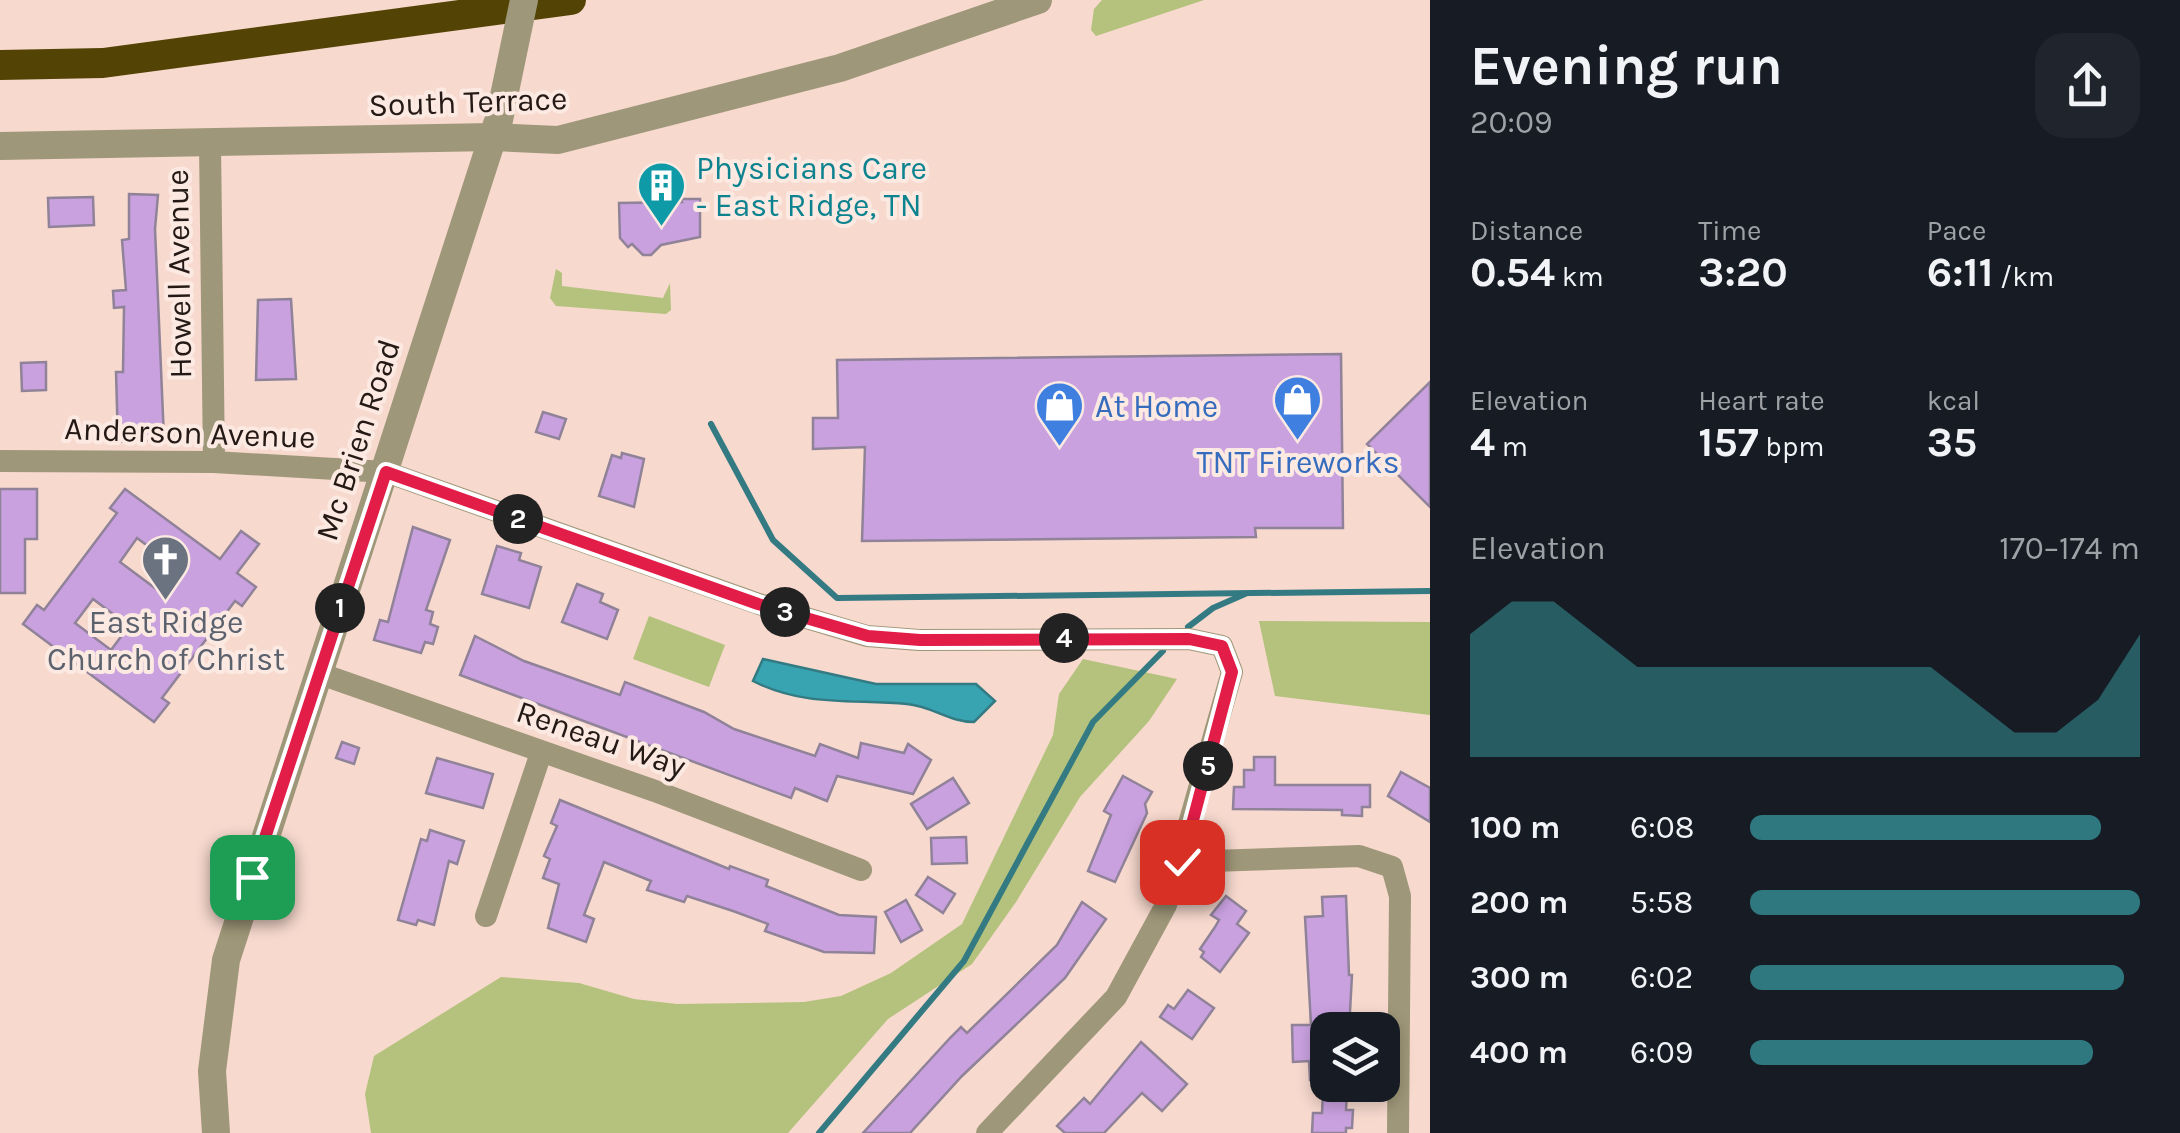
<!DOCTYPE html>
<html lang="en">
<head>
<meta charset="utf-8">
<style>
  body { margin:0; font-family:Karla,sans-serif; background:#20242c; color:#f1f3f6; height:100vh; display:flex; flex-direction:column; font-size:38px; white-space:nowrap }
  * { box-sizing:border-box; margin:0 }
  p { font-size:32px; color:#9ea1a6 }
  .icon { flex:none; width:55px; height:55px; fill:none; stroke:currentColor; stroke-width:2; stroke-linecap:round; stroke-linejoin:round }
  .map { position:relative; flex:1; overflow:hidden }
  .side { display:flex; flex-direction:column; background:#171b24; width:750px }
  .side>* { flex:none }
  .tools { position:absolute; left:1310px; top:1012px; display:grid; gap:20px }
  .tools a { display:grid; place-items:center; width:90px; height:90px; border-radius:20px; background:#171b24; box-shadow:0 5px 15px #0003; font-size:50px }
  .pin { position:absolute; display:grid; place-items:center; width:85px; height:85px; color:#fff; margin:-42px; border-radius:20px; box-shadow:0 5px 15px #0006 }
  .km { position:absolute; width:50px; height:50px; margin:-25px; border-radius:50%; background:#222; color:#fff; font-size:28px; line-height:50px; text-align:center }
  .round { display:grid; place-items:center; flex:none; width:105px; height:105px; border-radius:30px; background:#20242c }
  .summary { display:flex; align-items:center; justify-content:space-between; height:170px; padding:0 40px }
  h1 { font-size:55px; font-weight:700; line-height:75px }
  .metrics { display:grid; grid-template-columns:repeat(3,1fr); gap:15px; height:170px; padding:10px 40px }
  .metrics div { display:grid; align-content:center }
  .metrics b { font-size:42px; font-weight:700 }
  .metrics small { font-size:28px; font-weight:400 }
  .metrics p { font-size:28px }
  .chart { height:280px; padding:20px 40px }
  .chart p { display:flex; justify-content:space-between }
  .chart svg { width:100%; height:180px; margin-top:10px; fill:#2f787f; opacity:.7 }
  ul { padding:0 40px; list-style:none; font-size:32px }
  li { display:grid; grid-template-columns:160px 120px 1fr; align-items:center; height:75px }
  li i { height:25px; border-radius:12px; background:#2f787f }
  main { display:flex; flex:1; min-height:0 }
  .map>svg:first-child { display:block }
  .green { fill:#b4c27d }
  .water { fill:#39a4b1; stroke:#337a82; stroke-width:2.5 }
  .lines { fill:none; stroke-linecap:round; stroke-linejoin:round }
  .stream { stroke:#337a82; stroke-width:6 }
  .building { fill:#c9a1df; stroke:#908298; stroke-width:2.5; fill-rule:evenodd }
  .minor { stroke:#9f9779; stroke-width:22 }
  .tertiary { stroke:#9f9779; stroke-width:28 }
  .motorway { stroke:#534406; stroke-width:30 }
  .tertiary-bridge { stroke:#9f9779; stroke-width:28 }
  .route-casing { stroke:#fff; stroke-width:20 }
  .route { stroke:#e11d48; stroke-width:12 }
  .labels { text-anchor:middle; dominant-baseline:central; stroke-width:8; stroke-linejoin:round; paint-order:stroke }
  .street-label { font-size:32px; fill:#241915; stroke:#fbe9e2 }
  .culture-label { font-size:32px; fill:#0d838f; stroke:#fbe9e2; text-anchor:start }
  .shop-label { font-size:32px; fill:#366cbe; stroke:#fbe9e2; text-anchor:start }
  .worship-label { font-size:32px; fill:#5b616d; stroke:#fbe9e2 }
</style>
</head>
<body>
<main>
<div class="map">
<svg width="1430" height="1133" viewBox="0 0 1430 1133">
  <rect width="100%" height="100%" fill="#f7d9ce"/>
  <g class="green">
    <path d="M1102,0H1204L1096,36L1091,30L1094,9Z"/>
    <path d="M556,269L562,273V286L663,298L670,283L671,310L666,314L556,306L550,298Z"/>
    <path d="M649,616L725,645L709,687L633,659Z"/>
    <path d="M1259,621L1430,622V715L1275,696Z"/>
    <path d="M1083,659L1177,679L1149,721L1080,797L1016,902L972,964L888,1019L788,1133H371L365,1094L374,1056L501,977L579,983L634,999L677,1004L804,1002L841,996L891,973L962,924L1053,735L1059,694Z"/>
  </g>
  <path class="water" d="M763,659L876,684H976L995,701L974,722C949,722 932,706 907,704C853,699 804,707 753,681Z"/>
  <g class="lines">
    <g class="stream">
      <path d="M711,424L773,540L837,598L1430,591"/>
      <path d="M1188,627L1213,608L1245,594"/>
      <path d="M819,1133L964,961L1093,722L1163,651"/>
    </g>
  </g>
  <g class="building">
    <path d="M129,194L158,195L155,229L164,439L118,442L116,372H123L124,307L114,308L113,291L126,290L122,240L129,239Z"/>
    <path d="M93,197L94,225L49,227L48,198Z"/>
    <path d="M681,199H700V237L661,245L651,255H643L632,244L628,247L620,238L619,203L682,202Z"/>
    <path d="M291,299L296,379L256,380L258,300Z"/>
    <path d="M1341,354L1343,528H1255L1256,537L862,541L865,447L813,449V418H838L837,360Z"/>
    <path d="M46,362V390L22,391L21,363Z"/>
    <path d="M1430,382V507L1367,444Z"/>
    <path d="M543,412L566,419L559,439L536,432Z"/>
    <path d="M622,453L644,459L634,507L599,496L612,455L621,458Z"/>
    <path d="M0,489H37V539H25V593H0Z"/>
    <path d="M125,489L220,559L241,531L259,544L237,573L256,587L242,606L235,601L162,698L169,703L154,722L23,624L37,605L44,610L117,513L110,508ZM137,538L184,573L163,594L120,562ZM93,599L129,626L111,650L75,623Z"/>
    <path d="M413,527L450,540L426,610L433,612L430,624L438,627L433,644L425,642L421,653L374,640L380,620L388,622Z"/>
    <path d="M497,546L521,553L519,560L541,567L529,608L482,594Z"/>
    <path d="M577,584L603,594L600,602L618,610L607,639L562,622Z"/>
    <path d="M475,636L524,661L620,695L625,682L704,712L734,729L815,756L820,744L858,758L861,743L904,753L908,744L931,760L913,794L837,776L827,801L795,788L791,798L460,675Z"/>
    <path d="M342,742L359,748L354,764L336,758Z"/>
    <path d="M1254,757H1275V785H1370V807H1362V816L1342,815V810L1233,809L1234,787H1244V770H1254Z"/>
    <path d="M437,758L493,774L483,808L426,793Z"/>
    <path d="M1401,772L1430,788V822L1388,796Z"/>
    <path d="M1123,776L1152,792L1145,804L1147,813L1115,882L1088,871L1111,815L1104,811Z"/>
    <path d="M953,778L969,803L927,829L911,804Z"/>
    <path d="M560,800L729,869L730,866L768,880L766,886L839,915L876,917L874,953L824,952L765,931L768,924L733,911L687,896L684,902L647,890L651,881L604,862L584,915L594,919L586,942L548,928L559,884L543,878L550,859L544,856L557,826L551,823Z"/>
    <path d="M430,830L464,841L457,864L449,861L434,925L418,920L416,925L398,920L421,839L427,841Z"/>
    <path d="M966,837L967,863L932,864L931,838Z"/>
    <path d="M928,877L955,894L943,913L916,895Z"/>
    <path d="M1226,896L1246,911L1237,924L1249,933L1220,972L1201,957L1204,952L1200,949L1215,927L1219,920L1211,915Z"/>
    <path d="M1346,896L1349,975H1352L1349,1030H1328V1080H1310L1309,1061L1293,1062L1292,1025H1311L1305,917L1323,916L1322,897Z"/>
    <path d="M906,900L922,930L901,942L885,912Z"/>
    <path d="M1082,902L1106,919L1065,978L962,1076L910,1133H863L950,1038L961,1027L967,1033L1057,945Z"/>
    <path d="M1188,990L1214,1008L1192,1039L1160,1017L1168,1005L1174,1009Z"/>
    <path d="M1141,1042L1187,1084L1162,1111L1142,1093L1104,1133H1065L1057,1126L1084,1098L1090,1104Z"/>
    <path d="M1323,1092L1347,1093L1346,1110H1353L1352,1128H1346V1133H1312L1313,1113H1322Z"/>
  </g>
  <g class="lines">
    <g class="minor">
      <path d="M210,145L214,462"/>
      <path d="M0,461L214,462L386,472L759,604L867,636L919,640L1189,639L1222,646L1232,672L1166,905L1116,997L987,1133"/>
      <path d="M318,673L655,791L861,870"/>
      <path d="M1182,862L1359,856L1392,867L1400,896L1398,1133"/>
      <path d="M486,916L541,753"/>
    </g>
    <g class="tertiary">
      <path d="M0,146L493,137L558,140L840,68L1038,0"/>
      <path d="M216,1133L212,1071L226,960L497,124"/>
    </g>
    <path class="motorway" d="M0,65L103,63L571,0"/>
    <path class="tertiary-bridge" d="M499,120L524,0"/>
  </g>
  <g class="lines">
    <defs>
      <path id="route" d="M252,877L386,472L758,604L868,636L920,640L1189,639L1222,646L1232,672L1182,862"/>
    </defs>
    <use href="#route" class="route-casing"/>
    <use href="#route" class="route"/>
  </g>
  <defs>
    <symbol id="building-pin" viewBox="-11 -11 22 30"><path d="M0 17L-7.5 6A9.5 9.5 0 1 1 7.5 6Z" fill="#0f9aa8" stroke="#fbe9e2"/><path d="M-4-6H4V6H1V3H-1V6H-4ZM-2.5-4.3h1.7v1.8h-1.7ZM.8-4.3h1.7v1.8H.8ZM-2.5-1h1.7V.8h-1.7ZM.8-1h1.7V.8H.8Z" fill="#fff"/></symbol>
    <symbol id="shop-pin" viewBox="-11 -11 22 30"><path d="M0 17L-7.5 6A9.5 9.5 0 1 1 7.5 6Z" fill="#3f7fe0" stroke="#fbe9e2"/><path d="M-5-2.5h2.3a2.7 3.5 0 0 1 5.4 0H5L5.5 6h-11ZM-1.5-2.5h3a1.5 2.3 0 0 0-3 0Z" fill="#fff"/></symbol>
    <symbol id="church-pin" viewBox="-11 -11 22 30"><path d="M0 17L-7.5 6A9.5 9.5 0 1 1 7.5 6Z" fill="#6b7280" stroke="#fbe9e2"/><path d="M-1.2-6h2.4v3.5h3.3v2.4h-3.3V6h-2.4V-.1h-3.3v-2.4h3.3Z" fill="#fff"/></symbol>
  </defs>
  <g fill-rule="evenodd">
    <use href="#building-pin" x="634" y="158" width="55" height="75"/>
    <use href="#shop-pin" x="1270" y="372" width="55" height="75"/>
    <use href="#shop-pin" x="1032" y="378" width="55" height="75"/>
    <use href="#church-pin" x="138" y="532" width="55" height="75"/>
  </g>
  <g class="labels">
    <g class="street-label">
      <text transform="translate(468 102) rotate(-2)">South Terrace</text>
      <text transform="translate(179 274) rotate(-91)">Howell Avenue</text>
      <text transform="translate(190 433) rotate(2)">Anderson Avenue</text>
      <text transform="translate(358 440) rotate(-72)">Mc Brien Road</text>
      <text transform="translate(601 739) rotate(19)">Reneau Way</text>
    </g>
    <g class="culture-label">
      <text x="696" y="168">Physicians Care<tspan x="696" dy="37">- East Ridge, TN</tspan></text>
    </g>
    <g class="shop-label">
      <text x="1095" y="406">At Home</text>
      <text x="1298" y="462" text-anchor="middle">TNT Fireworks</text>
    </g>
    <g class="worship-label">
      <text x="166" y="622">East Ridge<tspan x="166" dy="37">Church of Christ</tspan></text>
    </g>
  </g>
</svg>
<div class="tools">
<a><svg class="icon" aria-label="layers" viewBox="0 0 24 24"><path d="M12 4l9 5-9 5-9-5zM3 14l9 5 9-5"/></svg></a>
</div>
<div class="pin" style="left:252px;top:877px;background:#1e9e55"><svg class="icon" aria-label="arrive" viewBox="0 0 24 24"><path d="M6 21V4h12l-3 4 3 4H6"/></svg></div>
<div class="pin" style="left:1182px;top:862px;background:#d93025"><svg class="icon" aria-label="check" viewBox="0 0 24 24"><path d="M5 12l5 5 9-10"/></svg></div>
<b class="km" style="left:340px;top:608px">1</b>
<b class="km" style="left:518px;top:519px">2</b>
<b class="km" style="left:785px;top:612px">3</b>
<b class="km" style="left:1064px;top:638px">4</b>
<b class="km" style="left:1208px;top:766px">5</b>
</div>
<section class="side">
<div class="summary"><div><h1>Evening run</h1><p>20:09</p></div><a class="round"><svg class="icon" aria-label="share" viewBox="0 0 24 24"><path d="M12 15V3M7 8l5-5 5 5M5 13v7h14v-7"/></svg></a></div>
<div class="metrics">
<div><p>Distance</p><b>0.54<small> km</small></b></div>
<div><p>Time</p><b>3:20</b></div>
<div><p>Pace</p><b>6:11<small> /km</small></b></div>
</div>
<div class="metrics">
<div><p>Elevation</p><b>4<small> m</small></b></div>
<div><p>Heart rate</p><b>157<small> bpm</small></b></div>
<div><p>kcal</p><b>35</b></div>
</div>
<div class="chart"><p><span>Elevation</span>170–174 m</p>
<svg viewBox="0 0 160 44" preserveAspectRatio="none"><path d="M0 44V14L10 6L20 6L30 14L40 22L50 22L60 22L70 22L80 22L90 22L100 22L110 22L120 30L130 38L140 38L150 30L160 14V44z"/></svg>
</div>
<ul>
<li><b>100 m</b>6:08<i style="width:90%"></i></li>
<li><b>200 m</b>5:58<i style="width:100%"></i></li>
<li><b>300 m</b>6:02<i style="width:96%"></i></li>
<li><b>400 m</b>6:09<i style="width:88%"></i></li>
</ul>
</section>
</main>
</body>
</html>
